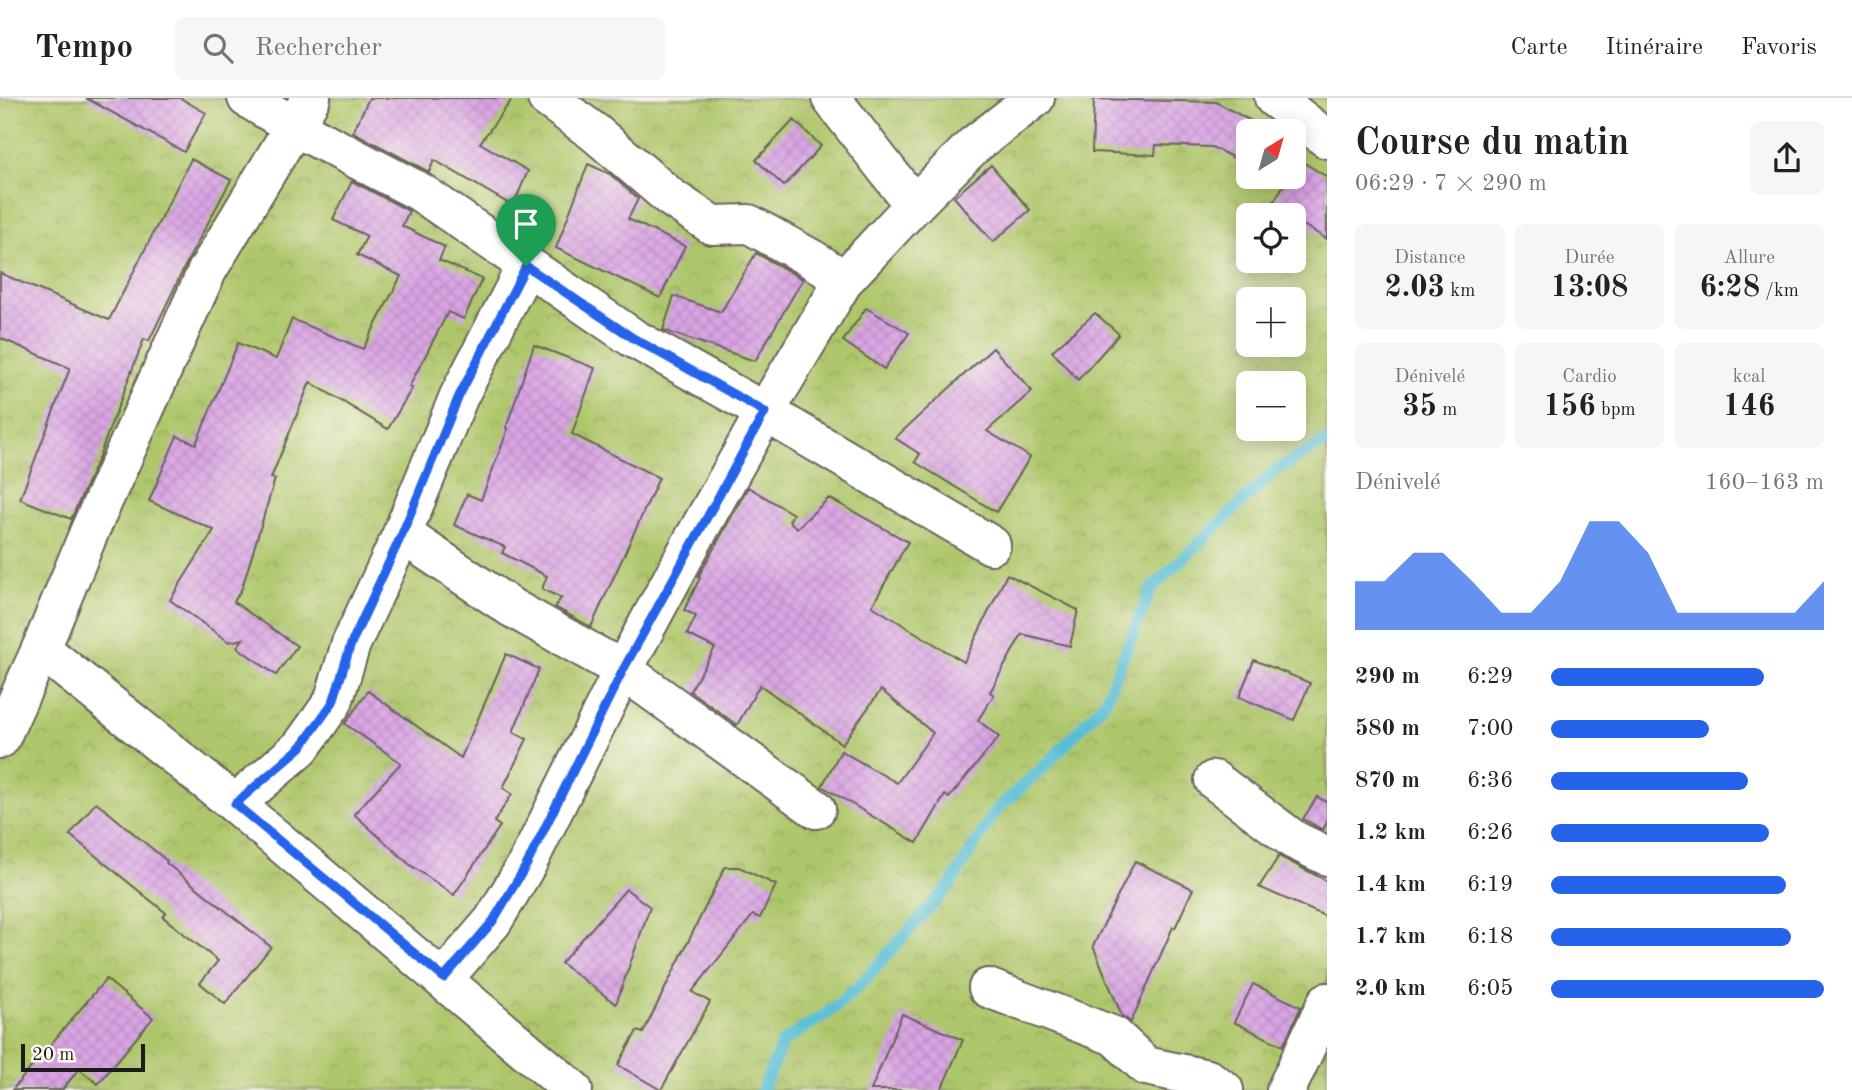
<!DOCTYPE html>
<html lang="fr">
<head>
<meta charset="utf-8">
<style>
  body { margin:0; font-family:"Old Standard TT",serif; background:#f6f6f6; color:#222; height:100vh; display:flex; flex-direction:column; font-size:26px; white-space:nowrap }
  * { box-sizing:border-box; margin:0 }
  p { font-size:23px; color:#767676 }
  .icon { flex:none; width:38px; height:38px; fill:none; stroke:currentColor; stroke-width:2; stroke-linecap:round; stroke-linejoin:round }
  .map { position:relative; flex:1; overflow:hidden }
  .panel { display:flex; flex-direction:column; background:#fff; width:525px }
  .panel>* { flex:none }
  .needle { width:46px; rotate:37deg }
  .buttons { position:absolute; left:1236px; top:21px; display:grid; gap:14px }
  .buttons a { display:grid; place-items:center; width:70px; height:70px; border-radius:10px; background:#fff; box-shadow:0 4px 18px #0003; font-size:35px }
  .scale { position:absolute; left:21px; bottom:18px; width:124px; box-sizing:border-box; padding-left:7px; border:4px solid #1c1c1c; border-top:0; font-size:19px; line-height:24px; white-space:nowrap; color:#1c1c1c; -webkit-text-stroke:5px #fbf7ec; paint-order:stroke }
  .pin { position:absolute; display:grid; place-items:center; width:60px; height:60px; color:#fff; margin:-72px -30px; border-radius:50% 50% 50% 0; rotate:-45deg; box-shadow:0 0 7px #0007 }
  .pin .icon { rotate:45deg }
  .round { display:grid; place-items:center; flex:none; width:74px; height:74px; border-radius:10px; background:#f6f6f6 }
  .overview { display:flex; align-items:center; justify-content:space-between; height:119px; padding:0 28px }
  h1 { font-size:38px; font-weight:800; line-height:52px }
  .stats { display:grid; grid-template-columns:repeat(3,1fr); gap:10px; height:119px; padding:7px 28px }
  .stats div { display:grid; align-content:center; border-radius:10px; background:#f6f6f6; text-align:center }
  .stats b { font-size:30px; font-weight:800 }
  .stats small { font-size:19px; font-weight:400 }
  .stats p { font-size:19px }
  .chart { height:196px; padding:14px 28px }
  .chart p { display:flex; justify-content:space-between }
  .chart svg { width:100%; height:126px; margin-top:7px; fill:#2563eb; opacity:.7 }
  ul { padding:0 28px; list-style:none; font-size:23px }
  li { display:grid; grid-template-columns:112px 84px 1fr; align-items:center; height:52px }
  li i { height:18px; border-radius:9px; background:#2563eb }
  header { display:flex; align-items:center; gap:42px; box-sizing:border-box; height:98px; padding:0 35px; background:#fff; border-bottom:2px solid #e0e0e0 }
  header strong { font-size:33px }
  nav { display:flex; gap:38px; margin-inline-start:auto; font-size:24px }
  .search { width:490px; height:63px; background:#f6f6f6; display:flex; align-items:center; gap:18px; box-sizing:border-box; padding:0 24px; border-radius:10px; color:#767676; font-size:26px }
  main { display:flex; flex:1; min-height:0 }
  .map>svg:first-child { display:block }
  .park { fill:url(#park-crowns); stroke:#667244; stroke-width:2; fill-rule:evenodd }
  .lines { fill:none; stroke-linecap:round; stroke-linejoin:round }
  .stream { stroke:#58bed6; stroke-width:12 }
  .building { fill:url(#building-cross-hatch) }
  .minor-casing { stroke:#68635a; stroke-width:42 }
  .minor { stroke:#fff; stroke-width:38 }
  .route-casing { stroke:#fff; stroke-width:14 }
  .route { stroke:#2563eb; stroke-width:9 }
</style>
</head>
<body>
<header>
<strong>Tempo</strong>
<div class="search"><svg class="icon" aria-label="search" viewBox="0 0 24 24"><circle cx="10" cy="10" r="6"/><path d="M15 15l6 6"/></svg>Rechercher</div>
<nav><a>Carte</a><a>Itinéraire</a><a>Favoris</a></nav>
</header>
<main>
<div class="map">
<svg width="1327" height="992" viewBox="0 0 1327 992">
  <defs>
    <pattern id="park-crowns" width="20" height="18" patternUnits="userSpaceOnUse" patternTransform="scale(1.75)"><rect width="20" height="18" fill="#afc76c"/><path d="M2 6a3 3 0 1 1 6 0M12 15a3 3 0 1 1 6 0" fill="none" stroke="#96aa5d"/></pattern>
    <pattern id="building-cross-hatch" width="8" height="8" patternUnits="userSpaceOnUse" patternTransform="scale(1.75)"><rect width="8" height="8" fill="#d9a4e4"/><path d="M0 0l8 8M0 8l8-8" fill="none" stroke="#ba8dc3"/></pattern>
  </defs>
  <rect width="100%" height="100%" fill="#fbf7ec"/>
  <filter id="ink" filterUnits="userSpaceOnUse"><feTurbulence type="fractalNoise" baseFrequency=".0143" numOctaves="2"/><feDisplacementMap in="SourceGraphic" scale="14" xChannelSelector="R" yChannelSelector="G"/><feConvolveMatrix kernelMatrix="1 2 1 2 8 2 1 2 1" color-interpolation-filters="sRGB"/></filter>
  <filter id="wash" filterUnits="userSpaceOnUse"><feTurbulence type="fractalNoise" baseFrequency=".00686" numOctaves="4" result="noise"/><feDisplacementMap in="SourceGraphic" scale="28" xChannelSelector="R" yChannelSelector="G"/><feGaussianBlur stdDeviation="1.57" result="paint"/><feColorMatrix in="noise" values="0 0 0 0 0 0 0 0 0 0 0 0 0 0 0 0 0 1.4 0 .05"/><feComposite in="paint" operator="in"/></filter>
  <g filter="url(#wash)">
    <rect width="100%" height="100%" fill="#f4e6cd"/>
    <path class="park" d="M0,0H1327V992H0ZM1248,33H1293V79H1248ZM1248,117H1293V163H1248ZM1248,201H1293V247H1248ZM1248,285H1293V331H1248Z"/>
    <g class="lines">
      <path class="stream" d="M762,992L783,944L829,914L860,887L951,786L996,712L1048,665L1104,605L1152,490L1276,372L1327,343"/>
    </g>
    <g id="blocks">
      <g class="building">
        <path d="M86,0H180L206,15L184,54Z"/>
        <path d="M369,0H513L480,45L528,73L513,108L434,62L429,74L353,34Z"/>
        <path d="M1094,1L1216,4L1262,29L1260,33H1248V67L1212,49L1156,47L1155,57L1092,54Z"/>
        <path d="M794,22L821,48L784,88L756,62Z"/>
        <path d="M1293,58L1327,79V141L1293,121V117H1287L1271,108L1285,85L1272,79H1293Z"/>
        <path d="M191,61L231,82L187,164L149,243L144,241L98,361L71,421L20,401L70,270L0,240V175L109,222Z"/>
        <path d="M588,66L610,76L638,101L628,121L685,148L660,200L556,150Z"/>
        <path d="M991,67L1030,112L993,144L954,99Z"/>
        <path d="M352,83L409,113L402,128L445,149L439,162L482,181L464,221L448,214L409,289L412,290L388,331L310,284L271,380L275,381L242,490L234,504L297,548L276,577L237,549L243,541L229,544L170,502L214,432L149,403L177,338L196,346L238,245L276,261L292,221L363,251L401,178L357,157L367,138L333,122Z"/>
        <path d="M756,155L803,181L755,263L663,232L674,198L721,214Z"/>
        <path d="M866,210L909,235L884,271L843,243Z"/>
        <path d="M1095,215L1119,236L1078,282L1052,253Z"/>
        <path d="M534,247L595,270L572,336L659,380L591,529L555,509L561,500L542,491L547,478L502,455L505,449L454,427L467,396L481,402L508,331L506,330Z"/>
        <path d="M993,250L1032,293L987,333L1030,359L996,414L915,364L920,356L895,340Z"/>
        <path d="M748,389L793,416L789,423L797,430L829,400L908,444L872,508L964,564L1007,476L1078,512L1070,548L1022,536L990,594L994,597L978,622L999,639L949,700L945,697L917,745L822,688L841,653L897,685L933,635L881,592L842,646L760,587L737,627L690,593L715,550L687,536L696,518L684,512L700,480L698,479Z"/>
        <path d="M506,556L539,571L513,634L527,641L503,690L512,696L494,724L500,728L454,797L409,766L354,716L401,665L345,626L368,593L461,660Z"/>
        <path d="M1254,562L1310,585L1294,622L1239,599Z"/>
        <path d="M1317,699L1327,704V724L1323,732L1303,721Z"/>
        <path d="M96,704L167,763L166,765L271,849L225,906L200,885L218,863L163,819L166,815L70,737Z"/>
        <path d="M1279,758L1327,783V819L1259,789Z"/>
        <path d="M1135,763L1193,791L1175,830L1173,829L1131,924L1122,918L1093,848Z"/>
        <path d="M725,769H739L776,787L760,820L753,817L692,894L710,904L661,992L618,967L637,933L643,935Z"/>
        <path d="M626,791L650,809L616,906L561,865Z"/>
        <path d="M106,881L153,920L98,986L79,971L62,992H12Z"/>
        <path d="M1253,886L1301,909L1283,948L1234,924Z"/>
        <path d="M902,916L963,942L941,992H871Z"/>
      </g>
    </g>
  </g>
  <g filter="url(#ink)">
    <use href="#blocks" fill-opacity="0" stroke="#68635a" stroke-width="2"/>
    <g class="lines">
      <defs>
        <g id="minor">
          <path d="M247,0L295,29L420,94L633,240L765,314L991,447"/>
          <path d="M547,0L594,34L670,99L712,127L749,126L812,161L844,182"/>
          <path d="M831,0L914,107"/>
          <path d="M1274,0L1327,41"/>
          <path d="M402,436L459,298L526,168"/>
          <path d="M41,551L235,706L573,992"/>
          <path d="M0,641L41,551L90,432L207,173L311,0"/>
          <path d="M1214,682L1294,742L1327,758"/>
          <path d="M235,706L301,649L333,604L351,546L402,436L512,510L623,572L816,711"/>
          <path d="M444,880L493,823L527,766L623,572L692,444L765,314L844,182L914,107L974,47L1035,0"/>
          <path d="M988,890L1114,938L1146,968L1208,981L1224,992"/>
          <path d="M1286,992L1327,904"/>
        </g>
      </defs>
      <use href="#minor" class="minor-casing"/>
      <use href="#minor" class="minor"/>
    </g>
  </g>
  <g class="lines" filter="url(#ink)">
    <defs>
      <path id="route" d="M526,168L633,240L765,314L623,572L527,766L493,823L444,880L235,706L301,649L333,604L351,546L402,436L459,298Z"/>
    </defs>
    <use href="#route" class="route-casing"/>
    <use href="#route" class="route"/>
  </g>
</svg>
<div class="buttons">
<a><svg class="needle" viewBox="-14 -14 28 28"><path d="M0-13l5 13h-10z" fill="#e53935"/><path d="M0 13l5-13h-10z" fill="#767676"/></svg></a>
<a><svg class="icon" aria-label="locate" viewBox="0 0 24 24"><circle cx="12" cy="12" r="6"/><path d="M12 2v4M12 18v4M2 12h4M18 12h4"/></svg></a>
<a>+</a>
<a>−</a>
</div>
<div class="scale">20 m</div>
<div class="pin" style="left:526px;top:168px;background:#1e9e55"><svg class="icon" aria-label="arrive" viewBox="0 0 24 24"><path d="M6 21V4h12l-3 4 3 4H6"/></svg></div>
</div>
<section class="panel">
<div class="overview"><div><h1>Course du matin</h1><p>06:29 · 7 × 290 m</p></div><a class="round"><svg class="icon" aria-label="share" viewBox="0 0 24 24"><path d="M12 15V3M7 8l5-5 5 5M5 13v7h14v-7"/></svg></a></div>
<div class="stats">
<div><p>Distance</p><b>2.03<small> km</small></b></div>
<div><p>Durée</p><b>13:08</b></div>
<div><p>Allure</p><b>6:28<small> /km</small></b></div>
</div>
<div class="stats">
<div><p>Dénivelé</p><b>35<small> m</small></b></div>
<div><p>Cardio</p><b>156<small> bpm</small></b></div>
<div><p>kcal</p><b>146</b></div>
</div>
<div class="chart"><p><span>Dénivelé</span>160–163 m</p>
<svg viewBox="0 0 160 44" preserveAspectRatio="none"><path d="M0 44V27L10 27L20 17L30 17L40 27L50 38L60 38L70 27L80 6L90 6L100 17L110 38L120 38L130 38L140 38L150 38L160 27V44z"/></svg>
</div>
<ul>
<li><b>290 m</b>6:29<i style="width:78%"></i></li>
<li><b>580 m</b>7:00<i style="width:58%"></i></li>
<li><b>870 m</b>6:36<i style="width:72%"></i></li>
<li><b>1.2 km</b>6:26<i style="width:80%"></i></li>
<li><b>1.4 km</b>6:19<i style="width:86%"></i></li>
<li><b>1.7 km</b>6:18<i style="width:88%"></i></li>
<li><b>2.0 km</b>6:05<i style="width:100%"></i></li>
</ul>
</section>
</main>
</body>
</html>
